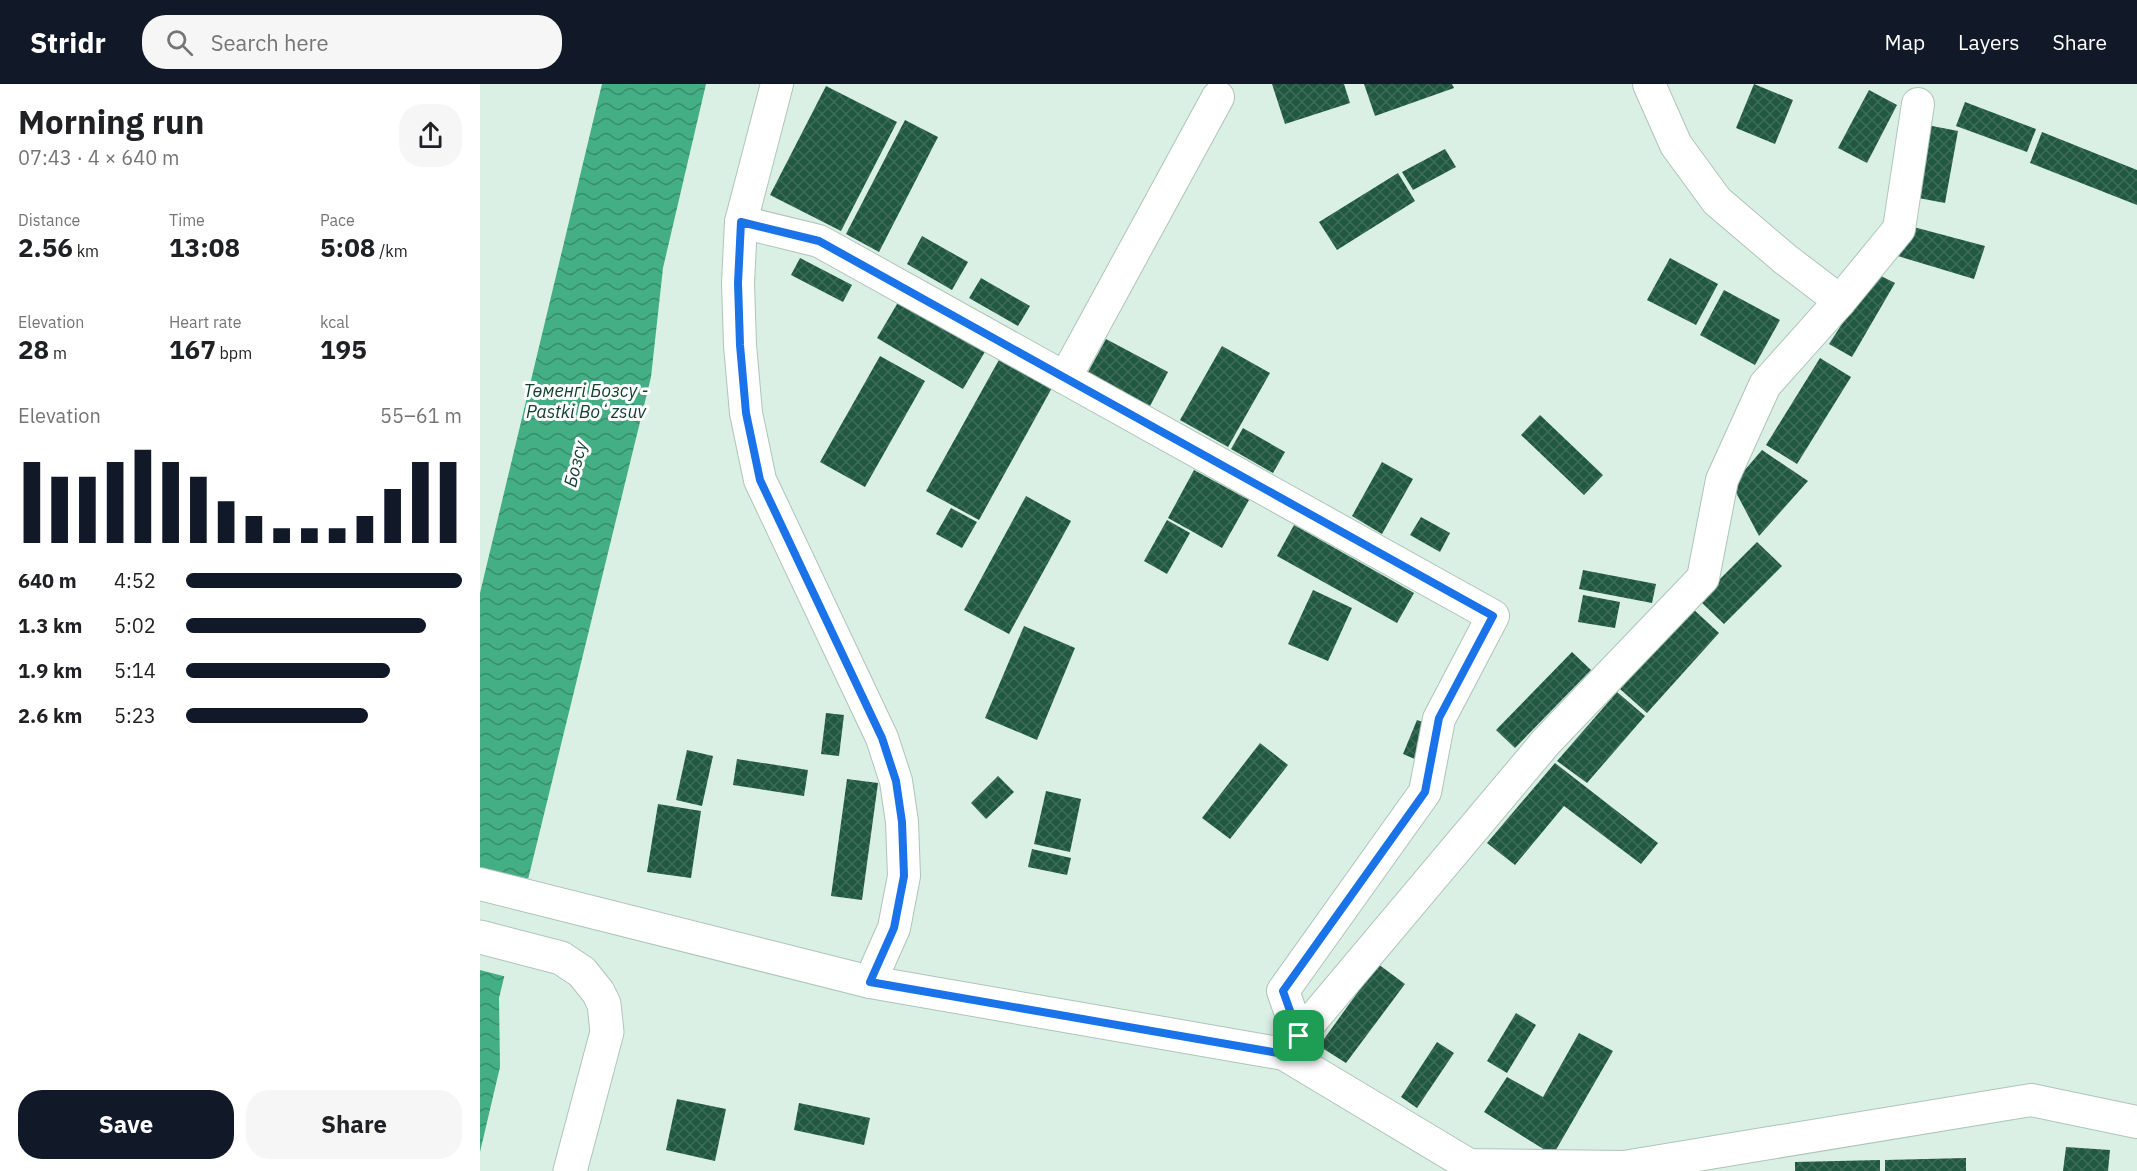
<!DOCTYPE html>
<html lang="en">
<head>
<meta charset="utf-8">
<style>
  body { margin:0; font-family:"IBM Plex Sans",sans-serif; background:#f6f6f6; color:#202124; height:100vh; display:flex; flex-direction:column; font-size:22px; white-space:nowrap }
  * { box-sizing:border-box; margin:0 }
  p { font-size:20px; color:#757577 }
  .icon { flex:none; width:33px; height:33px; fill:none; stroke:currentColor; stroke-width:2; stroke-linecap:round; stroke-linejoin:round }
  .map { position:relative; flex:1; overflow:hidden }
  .panel { display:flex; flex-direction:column; background:#fff; width:480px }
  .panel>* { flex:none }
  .pin { position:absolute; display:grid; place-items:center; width:51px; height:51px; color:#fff; margin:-26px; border-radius:12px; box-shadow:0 3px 9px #0006 }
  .round { display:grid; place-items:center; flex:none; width:63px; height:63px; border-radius:24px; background:#f6f6f6 }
  .head { display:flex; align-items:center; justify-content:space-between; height:102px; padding:0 18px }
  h1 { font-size:33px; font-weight:700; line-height:45px }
  .metrics { display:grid; grid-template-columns:repeat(3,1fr); gap:9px; height:102px; padding:6px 18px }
  .metrics div { display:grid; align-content:center }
  .metrics b { font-size:26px; font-weight:700 }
  .metrics small { font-size:16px; font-weight:400 }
  .metrics p { font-size:16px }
  .chart { height:168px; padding:12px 18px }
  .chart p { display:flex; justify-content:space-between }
  .chart svg { width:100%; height:108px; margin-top:6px; stroke:#111827; stroke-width:6 }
  .primary-button { display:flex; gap:12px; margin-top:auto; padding:12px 18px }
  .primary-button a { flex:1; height:69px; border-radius:24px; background:#111827; color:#fff; font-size:24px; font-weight:700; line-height:69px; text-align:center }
  .primary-button a+a { background:#f6f6f6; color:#202124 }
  ul { padding:0 18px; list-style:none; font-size:20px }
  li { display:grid; grid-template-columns:96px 72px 1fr; align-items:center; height:45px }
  li i { height:15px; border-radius:8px; background:#111827 }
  header { display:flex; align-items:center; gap:36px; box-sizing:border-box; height:84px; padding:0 30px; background:#111827; color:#fff }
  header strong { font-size:28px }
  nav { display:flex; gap:33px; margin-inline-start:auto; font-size:21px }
  .search { width:420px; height:54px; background:#f6f6f6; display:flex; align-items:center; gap:15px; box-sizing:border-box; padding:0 21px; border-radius:24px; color:#757577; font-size:22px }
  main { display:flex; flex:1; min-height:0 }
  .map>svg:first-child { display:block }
  .water { fill:url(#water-waves) }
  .pier { fill:#daf0e5 }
  .building { fill:url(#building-cross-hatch) }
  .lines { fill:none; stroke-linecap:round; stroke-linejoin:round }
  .minor-casing { stroke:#afc4b9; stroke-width:34 }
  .major-casing { stroke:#afc4b9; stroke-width:35 }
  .minor { stroke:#fff; stroke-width:32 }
  .major { stroke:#fff; stroke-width:33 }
  .route-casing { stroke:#fff; stroke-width:12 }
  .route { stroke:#1a73e8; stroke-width:8 }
  .labels { text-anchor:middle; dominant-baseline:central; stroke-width:6; stroke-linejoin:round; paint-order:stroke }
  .water-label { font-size:18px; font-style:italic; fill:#13402e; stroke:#fff }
</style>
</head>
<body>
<header>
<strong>Stridr</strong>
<div class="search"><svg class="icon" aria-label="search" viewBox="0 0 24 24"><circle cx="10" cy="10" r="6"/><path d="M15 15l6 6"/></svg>Search here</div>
<nav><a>Map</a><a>Layers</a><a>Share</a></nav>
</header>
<main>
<section class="panel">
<div class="head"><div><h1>Morning run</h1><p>07:43 · 4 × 640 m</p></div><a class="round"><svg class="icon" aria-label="share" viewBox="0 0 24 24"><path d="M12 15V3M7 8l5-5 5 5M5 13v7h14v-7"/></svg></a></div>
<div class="metrics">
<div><p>Distance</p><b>2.56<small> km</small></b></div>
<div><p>Time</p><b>13:08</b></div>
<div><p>Pace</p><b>5:08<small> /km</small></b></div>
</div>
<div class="metrics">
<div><p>Elevation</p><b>28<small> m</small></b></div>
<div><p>Heart rate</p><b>167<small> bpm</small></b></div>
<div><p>kcal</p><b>195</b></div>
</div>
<div class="chart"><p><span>Elevation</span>55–61 m</p>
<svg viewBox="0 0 160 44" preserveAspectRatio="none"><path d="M5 44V11M15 44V17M25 44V17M35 44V11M45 44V6M55 44V11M65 44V17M75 44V27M85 44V33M95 44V38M105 44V38M115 44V38M125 44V33M135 44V22M145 44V11M155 44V11"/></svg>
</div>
<ul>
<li><b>640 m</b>4:52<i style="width:100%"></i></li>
<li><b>1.3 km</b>5:02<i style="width:87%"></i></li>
<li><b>1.9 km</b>5:14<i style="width:74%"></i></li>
<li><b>2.6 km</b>5:23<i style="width:66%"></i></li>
</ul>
<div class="primary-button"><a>Save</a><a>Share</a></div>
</section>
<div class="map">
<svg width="1657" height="1087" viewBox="0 0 1657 1087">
  <defs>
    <pattern id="water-waves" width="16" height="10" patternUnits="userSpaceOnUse" patternTransform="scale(1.5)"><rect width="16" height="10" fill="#44ae84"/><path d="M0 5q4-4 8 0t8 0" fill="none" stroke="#388e6c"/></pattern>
    <pattern id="building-cross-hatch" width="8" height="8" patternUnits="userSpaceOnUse" patternTransform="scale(1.5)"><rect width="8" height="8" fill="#205841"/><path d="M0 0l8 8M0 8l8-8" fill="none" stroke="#3f6c5a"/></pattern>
  </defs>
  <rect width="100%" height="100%" fill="#daf0e5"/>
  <path class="water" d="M122,0H226L183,184L171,293L19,914L20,983L0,1068V509Z"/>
  <path class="pier" d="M0,784L50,795L27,893L0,886Z"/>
  <g class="building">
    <path d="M792,0H864L870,19L805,40Z"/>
    <path d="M884,0H972L974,4L895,32Z"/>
    <path d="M1274,0L1313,16L1295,60L1256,44Z"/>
    <path d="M346,2L417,38L361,147L290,111Z"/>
    <path d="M1389,6L1417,21L1387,79L1358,64Z"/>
    <path d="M1485,18L1556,45L1547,68L1476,42Z"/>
    <path d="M425,36L458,53L399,168L366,150Z"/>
    <path d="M1447,41L1478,47L1465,119L1433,113Z"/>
    <path d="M1562,48L1657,86V121L1550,79Z"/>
    <path d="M965,65L976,83L933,106L922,88Z"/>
    <path d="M918,89L935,117L857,166L839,138Z"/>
    <path d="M1426,141L1505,162L1494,195L1411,170Z"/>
    <path d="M442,152L488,178L472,206L427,180Z"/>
    <path d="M320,174L372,201L363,218L311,191Z"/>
    <path d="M1190,174L1238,200L1216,241L1167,216Z"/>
    <path d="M1395,189L1415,199L1372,273L1349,260Z"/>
    <path d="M501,194L550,222L538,242L489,214Z"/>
    <path d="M1244,206L1300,236L1275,281L1220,251Z"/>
    <path d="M420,215L506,266L483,305L397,254Z"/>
    <path d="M626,255L688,288L670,322L607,290Z"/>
    <path d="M742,262L790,289L748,363L700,336Z"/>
    <path d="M400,272L445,297L385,403L340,378Z"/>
    <path d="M520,274L573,302L499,436L446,407Z"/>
    <path d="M1340,274L1371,293L1317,380L1286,361Z"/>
    <path d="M1060,331L1123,391L1104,411L1041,351Z"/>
    <path d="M763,344L805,368L793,389L751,365Z"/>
    <path d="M1282,366L1328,397L1279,452L1252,401Z"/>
    <path d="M902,378L933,395L902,450L872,432Z"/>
    <path d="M714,386L769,416L742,464L688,434Z"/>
    <path d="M546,412L591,437L529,550L484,526Z"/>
    <path d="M471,424L497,438L482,464L456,450Z"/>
    <path d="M941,433L970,449L960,468L930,451Z"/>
    <path d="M687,436L710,449L687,490L664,477Z"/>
    <path d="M814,441L934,509L917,539L797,472Z"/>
    <path d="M1277,458L1302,482L1244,540L1219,516Z"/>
    <path d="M1103,486L1176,500L1172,519L1099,505Z"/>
    <path d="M833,506L872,524L848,577L808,560Z"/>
    <path d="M1103,511L1140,518L1135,544L1098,538Z"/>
    <path d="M1212,524L1239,549L1167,629L1140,605Z"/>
    <path d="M544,542L595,564L557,656L505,634Z"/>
    <path d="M1092,568L1111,586L1035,664L1016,646Z"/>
    <path d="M1137,608L1165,632L1107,699L1077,677Z"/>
    <path d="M346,629L364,631L359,672L341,670Z"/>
    <path d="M937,636L951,641L937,676L923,670Z"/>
    <path d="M780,659L808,681L750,755L722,734Z"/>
    <path d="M207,666L233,672L222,722L196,716Z"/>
    <path d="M257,675L328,686L324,712L253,701Z"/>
    <path d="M1075,679L1178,759L1161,780L1084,722L1035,781L1007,759Z"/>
    <path d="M518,692L534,708L506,735L491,719Z"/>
    <path d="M367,695L398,699L382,816L351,812Z"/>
    <path d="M566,707L601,715L590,768L554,760Z"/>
    <path d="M178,720L221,727L211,794L167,788Z"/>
    <path d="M552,765L591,774L587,791L548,783Z"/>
    <path d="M898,880L925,900L866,979L839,962Z"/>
    <path d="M1036,929L1056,941L1027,989L1007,977Z"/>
    <path d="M1099,949L1133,967L1073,1071L1004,1028L1027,993L1063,1013Z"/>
    <path d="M957,958L974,969L937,1024L921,1013Z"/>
    <path d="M197,1015L246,1025L235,1077L186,1066Z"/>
    <path d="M319,1019L390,1034L384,1061L314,1046Z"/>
    <path d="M1586,1063L1630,1066L1628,1087H1583Z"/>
    <path d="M1486,1074V1087H1405V1076Z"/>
    <path d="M1400,1076V1087H1315V1078Z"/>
  </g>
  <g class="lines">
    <defs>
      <g id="minor">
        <path d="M297,0L261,138L258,199L260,261L266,329L280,396L402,654L416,697L422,738L424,792L414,844L390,898"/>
        <path d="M1169,0L1196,61L1237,117L1305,175L1360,217"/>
        <path d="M261,138L339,157L1013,532L959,635L945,708L803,907L819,952"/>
        <path d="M585,294L738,13"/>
        <path d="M0,800L390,898L804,970L989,1081L1144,1083L1551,1016L1657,1038"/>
        <path d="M808,965L1066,658L1223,494L1242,396L1285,301L1360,217L1419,145L1438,20"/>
      </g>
      <path id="major" d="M0,853L81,874L102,888L118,908L124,920L127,948L90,1087"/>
    </defs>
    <use href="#minor" class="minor-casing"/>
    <use href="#major" class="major-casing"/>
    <use href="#minor" class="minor"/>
    <use href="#major" class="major"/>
  </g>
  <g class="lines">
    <defs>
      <path id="route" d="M261,138L339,157L1013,532L959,634L945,708L803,907L819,952L804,970L390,898L414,844L424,792L422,738L416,697L402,654L280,396L266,329L260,261L258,199Z"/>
    </defs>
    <use href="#route" class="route-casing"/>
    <use href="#route" class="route"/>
  </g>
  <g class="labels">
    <g class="water-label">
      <text x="106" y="306">Төменгі Бозсу -<tspan x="106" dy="21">Pastki Boʻzsuv</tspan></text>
      <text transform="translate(95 380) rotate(-76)">Бозсу</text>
    </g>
  </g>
</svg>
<div class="pin" style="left:819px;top:952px;background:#1e9e55"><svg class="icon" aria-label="arrive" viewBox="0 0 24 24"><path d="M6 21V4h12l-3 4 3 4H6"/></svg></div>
</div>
</main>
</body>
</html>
